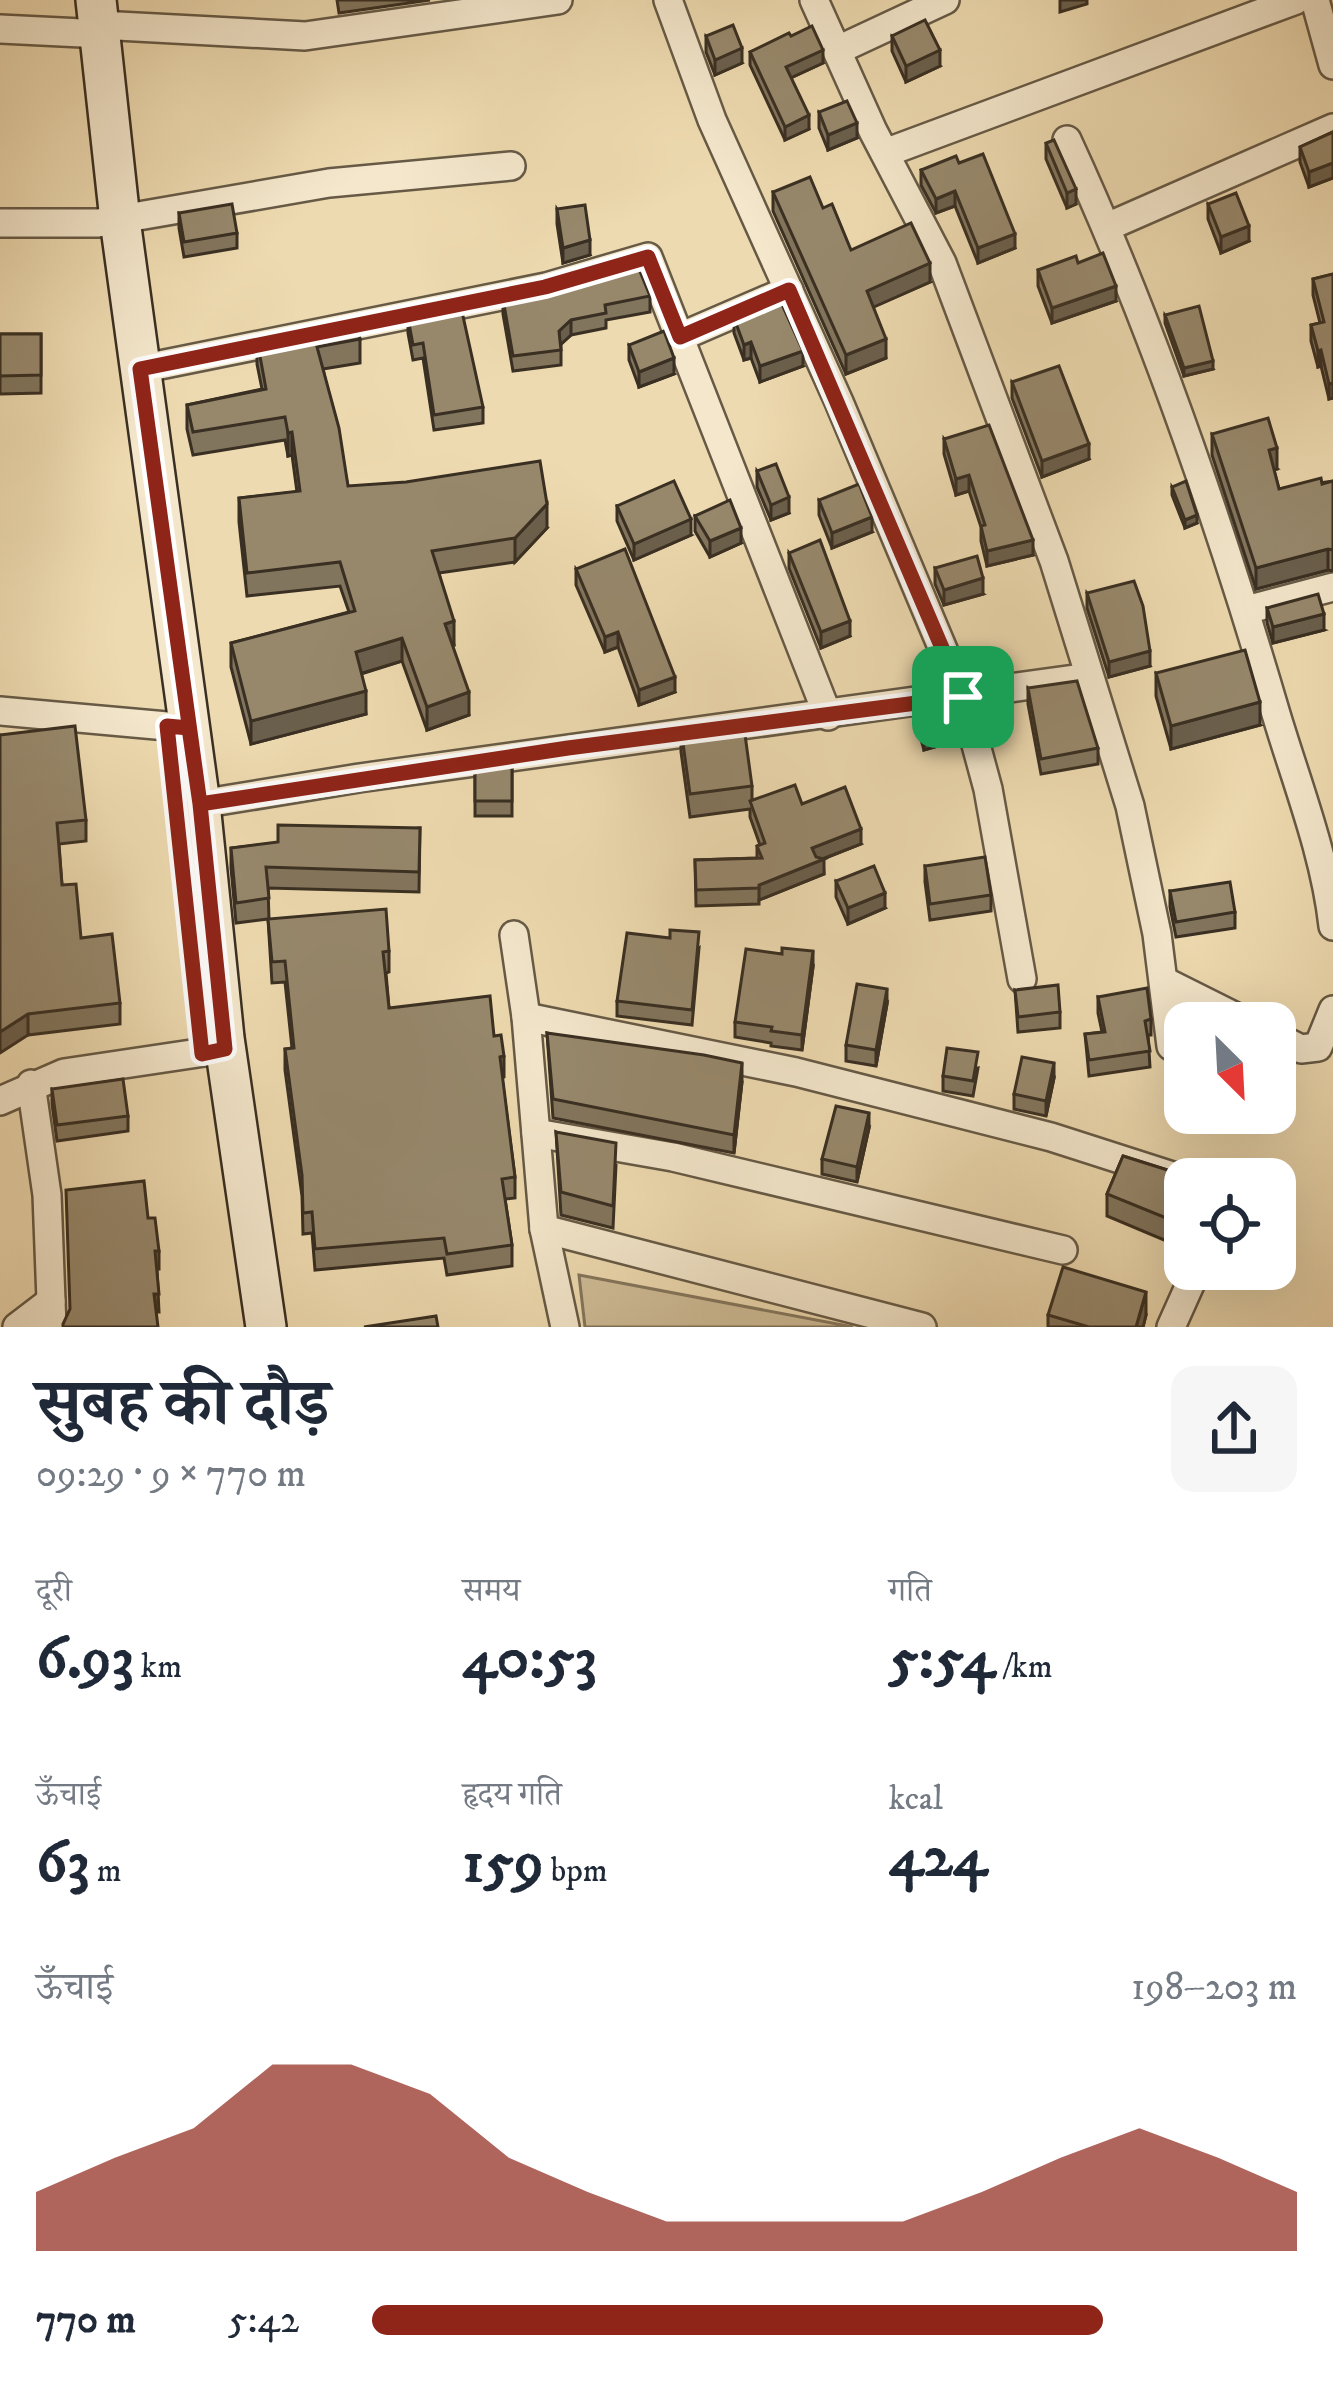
<!DOCTYPE html>
<html lang="hi">
<head>
<meta charset="utf-8">
<style>
  body { margin:0; font-family:"IM FELL DW Pica","Noto Serif Devanagari",serif; background:#f6f6f7; color:#1f2937; height:100vh; display:flex; flex-direction:column; font-size:45px; white-space:nowrap }
  * { box-sizing:border-box; margin:0 }
  p { font-size:39px; color:#747a83 }
  .icon { flex:none; width:66px; height:66px; fill:none; stroke:currentColor; stroke-width:2; stroke-linecap:round; stroke-linejoin:round }
  .map { position:relative; height:1327px; overflow:hidden }
  .sheet { display:flex; flex-direction:column; background:#fff; flex:1 }
  .sheet>* { flex:none }
  .needle { width:78px; rotate:156deg }
  .controls { position:absolute; left:1164px; top:1002px; display:grid; gap:24px }
  .controls a { display:grid; place-items:center; width:132px; height:132px; border-radius:24px; background:#fff; box-shadow:0 12px 48px #0002; font-size:60px }
  .pin { position:absolute; display:grid; place-items:center; width:102px; height:102px; color:#fff; margin:-51px; border-radius:24px; box-shadow:0 6px 18px #0006 }
  .round { display:grid; place-items:center; flex:none; width:126px; height:126px; border-radius:24px; background:#f6f6f7 }
  .head { display:flex; align-items:center; justify-content:space-between; height:204px; padding:0 36px }
  h1 { font-size:66px; font-weight:700; line-height:90px }
  .figures { display:grid; grid-template-columns:repeat(3,1fr); gap:18px; height:204px; padding:12px 36px }
  .figures div { display:grid; align-content:center }
  .figures b { font-size:60px; font-weight:700 }
  .figures small { font-size:33px; font-weight:400 }
  .figures p { font-size:33px }
  .chart { height:336px; padding:24px 36px }
  .chart p { display:flex; justify-content:space-between }
  .chart svg { width:100%; height:216px; margin-top:12px; fill:#8f2418; opacity:.7 }
  ul { padding:0 36px; list-style:none; font-size:39px }
  li { display:grid; grid-template-columns:192px 144px 1fr; align-items:center; height:90px }
  li i { height:30px; border-radius:15px; background:#8f2418 }
  .map>svg:first-child { display:block }
  .green { fill:#cfbd98; stroke:#84765d; stroke-width:3 }
  .lines { fill:none; stroke-linecap:round; stroke-linejoin:round }
  .street-casing { stroke:#665a46; stroke-width:32 }
  .secondary-casing { stroke:#392f22; stroke-width:44 }
  .street { stroke:#f4e7cc; stroke-width:27 }
  .secondary { stroke:#f4e7cc; stroke-width:39 }
  .wall { fill:#82755d; stroke:#392f22; stroke-width:3 }
  .shaded-wall { fill:#6a5f4c; stroke:#392f22; stroke-width:3 }
  .building { fill:#97886c; stroke:#392f22; stroke-width:3 }
  .route-casing { stroke:#fff; stroke-width:24 }
  .route { stroke:#8f2418; stroke-width:15 }
</style>
</head>
<body>
<div class="map">
<svg width="1333" height="1327" viewBox="0 0 1333 1327">
  <rect width="100%" height="100%" fill="#eedab0"/>
  <filter id="stains"><feTurbulence type="fractalNoise" baseFrequency=".00167" numOctaves="4"/><feColorMatrix values="0 0 0 0 .2 0 0 0 0 .09 0 0 0 0 .02 0 0 0 .5 -.17"/></filter>
  <radialGradient id="worn" r=".72"><stop offset=".6" stop-color="#630" stop-opacity="0"/><stop offset="1" stop-color="#630" stop-opacity=".3"/></radialGradient>
  <path class="green" d="M579,1275L853,1327H585Z"/>
  <g class="lines">
    <defs>
      <g id="street">
        <path d="M668,0L712,120L839,402L963,697L988,789L1022,979"/>
        <path d="M814,0L873,131L942,263L1054,561L1130,806L1157,934L1171,1046"/>
        <path d="M1315,0L1333,65"/>
        <path d="M99,25L305,36L558,0"/>
        <path d="M0,29L82,33"/>
        <path d="M840,49L945,0"/>
        <path d="M1067,140C1152,324 1219,520 1276,714C1297,784 1325,854 1333,926"/>
        <path d="M885,153L1296,0"/>
        <path d="M0,223H98L329,183L511,166"/>
        <path d="M1107,227L1333,128"/>
        <path d="M680,337L789,290"/>
        <path d="M140,369L546,287L648,257L828,716"/>
        <path d="M1246,610L1333,587"/>
        <path d="M0,711L189,728"/>
        <path d="M200,804L359,778L1089,677"/>
        <path d="M514,935L526,1017L544,1229L565,1327"/>
        <path d="M1164,981L1248,1023"/>
        <path d="M526,1017L796,1072L1051,1137L1185,1180"/>
        <path d="M1275,1036L1301,1049L1318,1047L1333,1010"/>
        <path d="M31,1084L47,1195L52,1327"/>
        <path d="M0,1101L64,1073L225,1049"/>
        <path d="M536,1133L673,1157L1063,1250"/>
        <path d="M544,1229L922,1327"/>
        <path d="M17,1327L51,1301"/>
        <path d="M1171,1327L1197,1269"/>
      </g>
      <path id="secondary" d="M96,0L120,220L200,804L224,1038L266,1327"/>
    </defs>
    <use href="#street" class="street-casing"/>
    <use href="#secondary" class="secondary-casing"/>
    <use href="#street" class="street"/>
    <use href="#secondary" class="secondary"/>
  </g>
  <g class="wall">
    <path d="M337,0H430L339,13Z"/>
    <path d="M706,36L742,63L715,75L706,52Z"/>
    <path d="M791,36L823,63L791,78L809,129L785,140L750,65V52Z"/>
    <path d="M892,36L940,66L906,82L892,51Z"/>
    <path d="M819,112L857,138L828,150L819,128Z"/>
    <path d="M1333,132V178L1309,187L1300,162V147Z"/>
    <path d="M1046,143L1076,204L1067,208L1046,159Z"/>
    <path d="M959,163L1015,248L978,263L955,206L936,213L921,185V170Z"/>
    <path d="M773,192L823,208L851,250L930,282L873,307L886,358L846,374L773,211Z"/>
    <path d="M1208,204L1249,241L1221,253L1208,219Z"/>
    <path d="M557,209L590,255L563,263L557,224Z"/>
    <path d="M179,213L237,233V248L184,257L179,228Z"/>
    <path d="M1078,263L1116,301L1052,323L1038,286V270Z"/>
    <path d="M1333,274V398L1329,399L1321,366L1318,367L1311,341V325L1320,323L1313,295V279Z"/>
    <path d="M650,296V312L606,320V328L571,335L561,344V365L513,371L503,314V299Z"/>
    <path d="M1165,315L1213,369L1184,376L1165,323Z"/>
    <path d="M408,318L483,407V423L434,430L423,358L413,360L408,333Z"/>
    <path d="M734,318L803,366L760,382L751,358L744,360L734,333Z"/>
    <path d="M0,334H41V393L0,394Z"/>
    <path d="M360,339V363L323,369L348,486L547,528L515,562L439,573L454,645H452L469,715L427,730L402,661L361,674L366,714L251,744L231,667V643L349,612L340,586L247,596L239,522V498L297,492L292,455L288,456L285,440L193,455L187,429V405L262,389L257,364V340Z"/>
    <path d="M629,345L674,374L639,387L629,360Z"/>
    <path d="M1012,382L1089,459L1042,477L1012,398Z"/>
    <path d="M1212,434L1277,469L1274,470L1279,489L1333,481V571L1328,570L1256,589L1212,455Z"/>
    <path d="M944,439L1033,555L987,566L981,541V527L969,491L956,495L944,454Z"/>
    <path d="M757,471L789,513L771,520L757,487Z"/>
    <path d="M1172,487L1197,523L1185,528L1172,495Z"/>
    <path d="M819,500L872,532L832,548L819,515Z"/>
    <path d="M617,506L691,535L634,560L617,521Z"/>
    <path d="M695,516L741,543L710,557L695,531Z"/>
    <path d="M789,553L850,636L821,648L789,568Z"/>
    <path d="M935,568L983,594L944,605L935,584Z"/>
    <path d="M576,569L675,692L639,705L618,647L605,652L576,585Z"/>
    <path d="M1087,593L1150,666L1109,677L1087,608Z"/>
    <path d="M1267,608L1324,630L1273,643L1267,623Z"/>
    <path d="M1156,673L1260,725L1171,749L1156,696Z"/>
    <path d="M1028,688L1098,748V764L1041,774L1028,704Z"/>
    <path d="M915,704L956,741L924,750L915,719Z"/>
    <path d="M681,729L752,786V800L802,804L861,844L823,859L824,874L759,900V904L696,906L695,860L757,858V846L760,845L750,817V809L690,817L681,752Z"/>
    <path d="M0,735L86,820V841L59,844L62,885L81,938L120,1003V1024L28,1035Z"/>
    <path d="M512,760V816H475V765Z"/>
    <path d="M420,828L419,892L268,888L269,919L389,951V972L386,973L389,1008L494,1036L504,1056V1077L502,1078L515,1177V1198L505,1199L512,1245V1266L447,1275L444,1258L315,1270L312,1233L303,1234L302,1196L285,1070V1049L292,1048L285,982L272,983L268,919L236,923L231,868V848Z"/>
    <path d="M925,866L991,895V911L930,920L925,882Z"/>
    <path d="M836,881L885,908L848,924L836,897Z"/>
    <path d="M1170,891L1235,912V928L1176,937L1170,907Z"/>
    <path d="M699,948L692,1025L617,1016V1001Z"/>
    <path d="M813,967L802,1050L771,1046V1043L735,1037V1022Z"/>
    <path d="M1015,990L1060,1012V1028L1018,1032Z"/>
    <path d="M1098,997L1151,1019V1035H1148L1150,1067L1089,1076L1085,1034L1102,1032L1098,1013Z"/>
    <path d="M887,1004L876,1066L846,1061V1045Z"/>
    <path d="M547,1033L742,1082L734,1153L553,1118Z"/>
    <path d="M978,1068L973,1096L943,1091V1076Z"/>
    <path d="M1054,1078L1046,1116L1014,1109V1094Z"/>
    <path d="M52,1089L128,1116V1131L57,1141L52,1104Z"/>
    <path d="M869,1128L857,1182L822,1174V1159Z"/>
    <path d="M556,1132L616,1165L613,1228L561,1215Z"/>
    <path d="M1123,1156L1180,1174H1196V1179H1185V1224L1176,1245L1107,1216V1194Z"/>
    <path d="M148,1218L159,1251V1269H157L159,1312H156Z"/>
    <path d="M1048,1315H1146L1143,1327H1048Z"/>
  </g>
  <g class="shaded-wall">
    <path d="M1060,0H1087V4L1060,12Z"/>
    <path d="M742,48V63L715,75V60Z"/>
    <path d="M823,50V63L786,80V67Z"/>
    <path d="M940,50V66L906,82V66Z"/>
    <path d="M809,115V129L785,140V127Z"/>
    <path d="M857,123V138L828,150V135Z"/>
    <path d="M1333,163V178L1309,187V172Z"/>
    <path d="M1076,189V204L1067,208V193Z"/>
    <path d="M955,191V206L936,213V199Z"/>
    <path d="M1249,226V241L1221,253V237Z"/>
    <path d="M1015,234V248L978,263V248Z"/>
    <path d="M590,240V255L563,263V248Z"/>
    <path d="M930,263V282L867,310V291Z"/>
    <path d="M1116,286V301L1052,323V308Z"/>
    <path d="M571,320V335L559,346V331Z"/>
    <path d="M886,339V358L846,374V355Z"/>
    <path d="M751,342V358L744,360V345Z"/>
    <path d="M1321,350V366L1318,367V351Z"/>
    <path d="M803,351V366L760,382V366Z"/>
    <path d="M674,358V374L639,387V372Z"/>
    <path d="M1213,361V369L1184,376V368Z"/>
    <path d="M1333,383V398L1329,399V384Z"/>
    <path d="M292,432V455L288,456V433Z"/>
    <path d="M1089,444V459L1042,477V461Z"/>
    <path d="M1277,448V469L1269,471V450Z"/>
    <path d="M969,475V491L956,495V479Z"/>
    <path d="M789,497V513L771,520V505Z"/>
    <path d="M547,504V528L515,562V538Z"/>
    <path d="M1197,515V523L1185,528V520Z"/>
    <path d="M872,517V532L832,548V533Z"/>
    <path d="M691,519V535L634,560V544Z"/>
    <path d="M741,528V543L710,557V541Z"/>
    <path d="M1033,540V555L987,566V551Z"/>
    <path d="M1328,549V570L1256,589V568Z"/>
    <path d="M983,578V594L944,605V590Z"/>
    <path d="M1324,614V630L1273,643V627Z"/>
    <path d="M454,621V645L445,648V624Z"/>
    <path d="M850,621V636L821,648V632Z"/>
    <path d="M618,632V647L605,652V637Z"/>
    <path d="M402,638V661L356,675V652Z"/>
    <path d="M1150,651V666L1109,677V662Z"/>
    <path d="M675,677V692L639,705V690Z"/>
    <path d="M366,691V714L251,744V721Z"/>
    <path d="M469,692V715L427,730V707Z"/>
    <path d="M1260,702V725L1171,749V726Z"/>
    <path d="M956,726V741L924,750V735Z"/>
    <path d="M861,829V844L812,863V848Z"/>
    <path d="M824,859V874L759,900V885Z"/>
    <path d="M885,893V908L848,924V908Z"/>
    <path d="M813,951V967L802,1050V1035Z"/>
    <path d="M887,989V1004L876,1066V1050Z"/>
    <path d="M28,1014V1035L0,1053V1032Z"/>
    <path d="M742,1063V1082L734,1153V1135Z"/>
    <path d="M1054,1063V1078L1046,1116V1101Z"/>
    <path d="M869,1113V1128L857,1182V1167Z"/>
    <path d="M1185,1202V1224L1176,1245V1222Z"/>
    <path d="M1146,1292V1315L1143,1327H1136Z"/>
  </g>
  <g class="building">
    <path d="M925,20L940,50L906,66L892,36Z"/>
    <path d="M733,25L742,48L715,60L706,36Z"/>
    <path d="M812,26L823,50L786,67L809,115L785,127L750,52L789,33L791,36Z"/>
    <path d="M847,101L857,123L828,135L819,112Z"/>
    <path d="M1333,132V163L1309,172L1300,147Z"/>
    <path d="M1054,140L1076,189L1067,193L1046,143Z"/>
    <path d="M983,154L1015,234L978,248L955,191L936,199L921,170L956,156L959,163Z"/>
    <path d="M810,177L823,208L832,204L851,250L911,223L930,263L867,291L886,339L846,355L773,192Z"/>
    <path d="M1236,193L1249,226L1221,237L1208,204Z"/>
    <path d="M232,204L237,233L184,242L179,213Z"/>
    <path d="M585,205L590,240L563,248L557,209Z"/>
    <path d="M1103,253L1116,286L1052,308L1038,270L1076,256L1078,263Z"/>
    <path d="M637,264L650,296L605,305L606,313L571,320L559,331L561,350L513,356L503,299Z"/>
    <path d="M1333,274V383L1329,384L1321,350L1318,351L1311,325L1324,322L1313,279Z"/>
    <path d="M779,298L803,351L760,366L751,342L744,345L734,318Z"/>
    <path d="M1199,306L1213,361L1184,368L1165,315Z"/>
    <path d="M461,307L483,407L434,415L423,343L413,345L408,318Z"/>
    <path d="M356,320L360,339L317,347L339,428L348,486L406,482L540,461L547,504L515,538L432,551L454,621L445,624L469,692L427,707L402,638L356,652L366,691L251,721L231,643L355,611L340,562L247,573L239,498L300,491L292,432L288,433L285,417L193,432L187,405L266,389L257,340Z"/>
    <path d="M664,331L674,358L639,372L629,345Z"/>
    <path d="M0,334H41V375L0,376Z"/>
    <path d="M1059,366L1089,444L1042,461L1012,382Z"/>
    <path d="M1268,418L1277,448L1269,450L1279,489L1321,478L1322,484L1333,481V550L1328,549L1256,568L1212,434Z"/>
    <path d="M989,425L1033,540L987,551L981,526L985,525L969,475L956,479L944,439Z"/>
    <path d="M776,464L789,497L771,505L757,471Z"/>
    <path d="M674,481L691,519L634,544L617,506Z"/>
    <path d="M1186,481L1197,515L1185,520L1172,487Z"/>
    <path d="M859,484L872,517L832,533L819,500Z"/>
    <path d="M730,500L741,528L710,541L695,516Z"/>
    <path d="M820,540L850,621L821,632L789,553Z"/>
    <path d="M625,549L675,677L639,690L618,632L605,637L576,569Z"/>
    <path d="M977,556L983,578L944,590L935,568Z"/>
    <path d="M1134,581L1143,606L1150,651L1109,662L1087,593Z"/>
    <path d="M1318,594L1324,614L1273,627L1267,608Z"/>
    <path d="M1245,650L1260,702L1171,726L1156,673Z"/>
    <path d="M1077,681L1098,748L1041,759L1028,688Z"/>
    <path d="M949,699L956,726L924,735L915,704Z"/>
    <path d="M743,720L752,786L690,794L681,729Z"/>
    <path d="M75,726L86,820L57,823L62,885L76,884L81,938L112,934L120,1003L28,1014L0,1032V735Z"/>
    <path d="M512,760V801H475V765Z"/>
    <path d="M795,785L802,804L845,787L861,829L812,848L816,857L824,859L759,885V888L696,890L695,860L762,858L757,846L765,843L750,801Z"/>
    <path d="M278,825L420,828L419,872L266,867L269,898L236,903L231,848L278,842Z"/>
    <path d="M985,857L991,895L930,904L925,866Z"/>
    <path d="M874,866L885,893L848,908L836,881Z"/>
    <path d="M1230,882L1235,912L1176,922L1170,891Z"/>
    <path d="M386,909L389,951L383,952L389,1008L490,996L494,1036L501,1035L504,1056L500,1057L515,1177L502,1179L512,1245L447,1254L444,1238L315,1249L312,1212L303,1213L302,1175L285,1049L294,1048L285,961L272,962L268,919Z"/>
    <path d="M670,930L699,932L692,1010L617,1001L627,933L670,938Z"/>
    <path d="M782,948L813,951L802,1035L771,1031L772,1027L735,1022L746,949L782,954Z"/>
    <path d="M857,984L887,989L876,1050L846,1045Z"/>
    <path d="M1058,985L1060,1012L1018,1017L1015,990Z"/>
    <path d="M1147,988L1151,1019L1145,1021L1150,1051L1089,1060L1085,1034L1105,1032L1098,997Z"/>
    <path d="M547,1033L704,1055L742,1063L734,1135L553,1099Z"/>
    <path d="M947,1048L978,1052L973,1081L943,1076Z"/>
    <path d="M1022,1057L1054,1063L1046,1101L1014,1094Z"/>
    <path d="M123,1079L128,1116L57,1125L52,1089Z"/>
    <path d="M836,1106L869,1113L857,1167L822,1159Z"/>
    <path d="M556,1132L616,1143L613,1206L561,1192Z"/>
    <path d="M1123,1156L1180,1174H1196L1194,1179H1185V1202L1176,1222L1107,1194Z"/>
    <path d="M144,1181L148,1218H155L159,1251H155L159,1294H154L158,1327H63V1324L70,1309L66,1190Z"/>
    <path d="M1063,1267L1146,1292L1136,1327H1089L1048,1315Z"/>
    <path d="M436,1316L438,1327H364Z"/>
  </g>
  <g class="lines">
    <defs>
      <path id="route" d="M963,697L568,748L200,804L189,728L167,726L202,1054L225,1049L200,804L140,369L545,287L648,257L680,337L789,290L963,697"/>
    </defs>
    <use href="#route" class="route-casing"/>
    <use href="#route" class="route"/>
  </g>
  <rect width="100%" height="100%" filter="url(#stains)"/>
  <rect width="100%" height="100%" fill="url(#worn)"/>
</svg>
<div class="controls">
<a><svg class="needle" viewBox="-14 -14 28 28"><path d="M0-13l5 13h-10z" fill="#e53935"/><path d="M0 13l5-13h-10z" fill="#747a83"/></svg></a>
<a><svg class="icon" aria-label="locate" viewBox="0 0 24 24"><circle cx="12" cy="12" r="6"/><path d="M12 2v4M12 18v4M2 12h4M18 12h4"/></svg></a>
</div>
<div class="pin" style="left:963px;top:697px;background:#1e9e55"><svg class="icon" aria-label="arrive" viewBox="0 0 24 24"><path d="M6 21V4h12l-3 4 3 4H6"/></svg></div>
</div>
<section class="sheet">
<div class="head"><div><h1>सुबह की दौड़</h1><p>09:29 · 9 × 770 m</p></div><a class="round"><svg class="icon" aria-label="share" viewBox="0 0 24 24"><path d="M12 15V3M7 8l5-5 5 5M5 13v7h14v-7"/></svg></a></div>
<div class="figures">
<div><p>दूरी</p><b>6.93<small> km</small></b></div>
<div><p>समय</p><b>40:53</b></div>
<div><p>गति</p><b>5:54<small> /km</small></b></div>
</div>
<div class="figures">
<div><p>ऊँचाई</p><b>63<small> m</small></b></div>
<div><p>हृदय गति</p><b>159<small> bpm</small></b></div>
<div><p>kcal</p><b>424</b></div>
</div>
<div class="chart"><p><span>ऊँचाई</span>198–203 m</p>
<svg viewBox="0 0 160 44" preserveAspectRatio="none"><path d="M0 44V32L10 25L20 19L30 6L40 6L50 12L60 25L70 32L80 38L90 38L100 38L110 38L120 32L130 25L140 19L150 25L160 32V44z"/></svg>
</div>
<ul>
<li><b>770 m</b>5:42<i style="width:79%"></i></li>
</ul>
</section>
</body>
</html>
